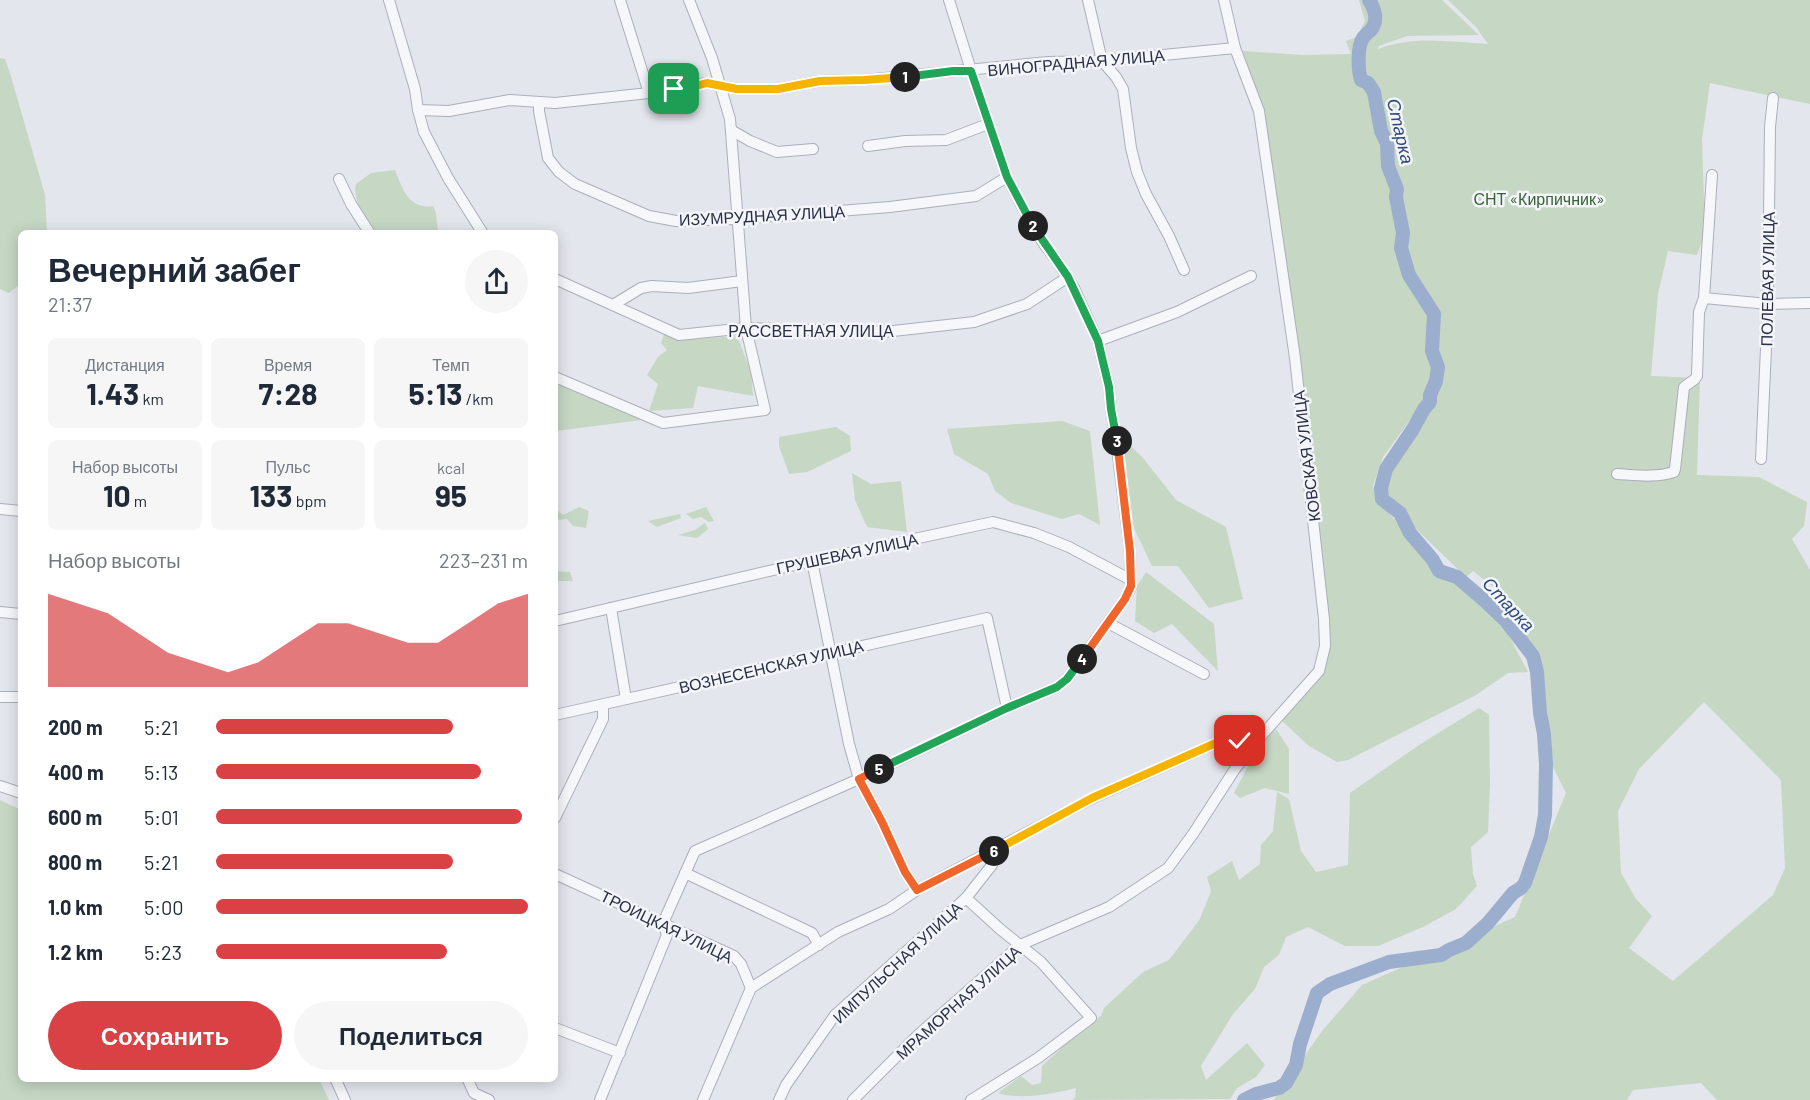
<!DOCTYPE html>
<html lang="ru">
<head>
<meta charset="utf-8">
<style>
  body { margin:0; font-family:Barlow,sans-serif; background:#f6f6f7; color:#1f2937; height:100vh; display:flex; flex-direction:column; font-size:22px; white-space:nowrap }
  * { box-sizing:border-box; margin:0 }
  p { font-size:20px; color:#747a83 }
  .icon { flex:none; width:33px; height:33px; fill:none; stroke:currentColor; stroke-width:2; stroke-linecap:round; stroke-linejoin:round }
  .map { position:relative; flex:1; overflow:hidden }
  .sheet { position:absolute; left:18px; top:230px; width:540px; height:852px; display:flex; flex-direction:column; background:#fff; border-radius:9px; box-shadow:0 3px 15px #0003 }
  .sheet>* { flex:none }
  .pin { position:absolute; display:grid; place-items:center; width:51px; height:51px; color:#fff; margin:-26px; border-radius:12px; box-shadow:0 3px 9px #0006 }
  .km { position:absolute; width:30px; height:30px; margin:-15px; border-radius:50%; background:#222; color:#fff; font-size:16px; line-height:30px; text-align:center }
  .round { display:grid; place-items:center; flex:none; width:63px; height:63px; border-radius:32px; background:#f6f6f7 }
  .head { display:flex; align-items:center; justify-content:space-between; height:102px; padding:0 30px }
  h1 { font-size:33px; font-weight:700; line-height:45px }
  .metrics { display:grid; grid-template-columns:repeat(3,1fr); gap:9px; height:102px; padding:6px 30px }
  .metrics div { display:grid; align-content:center; border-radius:9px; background:#f6f6f7; text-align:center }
  .metrics b { font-size:30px; font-weight:700 }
  .metrics small { font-size:16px; font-weight:400 }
  .metrics p { font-size:16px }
  .chart { height:168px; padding:12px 30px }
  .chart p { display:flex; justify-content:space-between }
  .chart svg { width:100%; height:108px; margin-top:6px; fill:#d94145; opacity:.7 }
  .button { display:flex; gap:12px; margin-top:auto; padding:12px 30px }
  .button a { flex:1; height:69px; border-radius:36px; background:#d94145; color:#fff; font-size:24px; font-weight:700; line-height:69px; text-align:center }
  .button a+a { background:#f6f6f7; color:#1f2937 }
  ul { padding:0 30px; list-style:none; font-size:20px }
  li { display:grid; grid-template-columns:96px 72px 1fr; align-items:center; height:45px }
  li i { height:15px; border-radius:8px; background:#d94145 }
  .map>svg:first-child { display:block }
  .green { fill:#c6d7c4; fill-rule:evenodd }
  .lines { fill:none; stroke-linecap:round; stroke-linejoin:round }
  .river { stroke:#9caece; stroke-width:14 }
  .minor-casing { stroke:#abafba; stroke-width:12 }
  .minor { stroke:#f6f7fa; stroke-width:10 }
  .split-1-casing { stroke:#fff; stroke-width:12 }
  .split-2-casing { stroke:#fff; stroke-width:12 }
  .split-3-casing { stroke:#fff; stroke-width:12 }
  .split-4-casing { stroke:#fff; stroke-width:12 }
  .split-5-casing { stroke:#fff; stroke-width:12 }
  .split-6-casing { stroke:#fff; stroke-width:12 }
  .split-7-casing { stroke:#fff; stroke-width:12 }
  .split-1 { stroke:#f5b400; stroke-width:8 }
  .split-2 { stroke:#22a559; stroke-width:8 }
  .split-3 { stroke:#22a559; stroke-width:8 }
  .split-4 { stroke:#f0652b; stroke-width:8 }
  .split-5 { stroke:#22a559; stroke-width:8 }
  .split-6 { stroke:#f0652b; stroke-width:8 }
  .split-7 { stroke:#f5b400; stroke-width:8 }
  .labels { text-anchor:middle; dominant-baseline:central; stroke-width:5; stroke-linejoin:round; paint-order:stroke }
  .street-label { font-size:16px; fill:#293046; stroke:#f3f5f9 }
  .park-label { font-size:16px; fill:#396335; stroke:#f3f5f9 }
  .water-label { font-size:18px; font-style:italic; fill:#30497d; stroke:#f3f5f9 }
</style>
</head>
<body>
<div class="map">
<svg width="1810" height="1100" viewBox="0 0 1810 1100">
  <rect width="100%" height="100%" fill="#e3e6ec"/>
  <g class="green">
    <path d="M1359,0H1442L1479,35L1407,36L1379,46L1378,49C1414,35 1450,42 1488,44L1476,27L1448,0H1810V104L1710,83L1702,139L1705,233L1697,255L1668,251L1658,294L1651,376L1700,378L1697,475L1759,477L1807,502L1804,526L1792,539L1810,570V1100H1717L1701,1083L1633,1090L1627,1100H1274L1322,1031L1362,985L1515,917L1566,793L1544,749L1535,677L1496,589L1473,571L1466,577L1413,526L1410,533L1400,513L1382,499L1381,488L1386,469L1413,429L1424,409L1430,402V395L1436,381L1438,367L1432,351L1434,314L1424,299L1433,314L1430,350L1436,367L1435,380L1429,394L1383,457L1373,486L1384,507L1420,549L1437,574L1455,581L1505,628L1528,672L1508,673L1476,695L1348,760L1337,762L1309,746L1281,720L1320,673L1329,645L1263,112L1243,51L1302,55L1351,54L1346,41L1357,37L1365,21ZM1375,102L1381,131L1387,143L1388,166L1397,189L1396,197L1403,233L1401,248L1409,275L1420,294L1408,276L1399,248L1401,233L1394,198L1395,188L1387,166L1385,145L1379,132ZM1704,702L1781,780L1785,868L1773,895L1673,981L1629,948L1652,916L1636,899L1621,873L1618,811L1639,769Z"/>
    <path d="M0,58L5,59L10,73L45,195L47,232H21V283L9,293L0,289Z"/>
    <path d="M395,170C402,188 409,210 433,206L436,213L438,232H373L359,209L355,190L356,184L371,173Z"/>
    <path d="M664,334L681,340L737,336L751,372L753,396L698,386L693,408L649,411L658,384L647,375L658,357L667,350L661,343Z"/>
    <path d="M555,383L642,420L555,431Z"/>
    <path d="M1062,421L1090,431L1100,525L1079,514L1062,519L1011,503L995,491L988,474L954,454L947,429Z"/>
    <path d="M836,427L850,436L851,451L807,472L789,474L779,446V437Z"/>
    <path d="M1121,436L1143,458L1176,500L1226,527L1243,599L1209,608L1178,566H1152L1134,528Z"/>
    <path d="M852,473L871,484L901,481L907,532L867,527L855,500Z"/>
    <path d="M579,507L589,511L586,528L573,526L567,519L555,520V511L557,510L563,515Z"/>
    <path d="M706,507L714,521L709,522L701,517L693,519L686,514Z"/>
    <path d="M680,514L681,518L657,527L648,521Z"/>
    <path d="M705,523L708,529L697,538L678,535L695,530Z"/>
    <path d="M555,571L570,572L573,581H555Z"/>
    <path d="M1146,572L1214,624L1218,671L1172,624L1154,633L1135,621L1137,586Z"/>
    <path d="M1479,708L1489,715L1490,783L1488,832L1471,847L1473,874L1477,886L1456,909L1423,927L1378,946H1345L1308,927L1286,937L1279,955L1264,967L1255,989L1233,1014L1201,1066L1206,1080L1247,1043L1265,1065L1256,1077L1237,1088L1230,1099L1072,1100L1075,1098L1076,1088C1053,1094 1019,1100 998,1093L1021,1076L1032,1085L1041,1083L1042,1066L1080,1031L1101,1016L1104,1008L1143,972L1169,960L1200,919L1211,891L1207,877L1232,861L1239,880L1260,864L1261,845L1273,831L1277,792L1289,799L1301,851L1316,872L1348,865L1350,793L1422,743Z"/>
    <path d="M1276,729L1289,749V794L1265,788L1240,798L1234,793L1259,745Z"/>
    <path d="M0,800L21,810V1078L319,1079L329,1100H0Z"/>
  </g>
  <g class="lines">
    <path class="river" d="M1244,1100L1256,1094L1279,1088L1286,1083L1296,1065L1300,1044L1317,993L1330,984L1389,962L1441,955L1449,950L1466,943L1488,923L1513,893L1521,888L1525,883L1541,837L1545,815L1546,764L1544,734L1540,713L1537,672L1533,656L1506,621L1485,601L1457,577L1439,571L1433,560L1410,533L1400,513L1382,499L1381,488L1386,469L1413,429L1424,409L1430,402V395L1436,381L1438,367L1432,351L1434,314L1409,275L1401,248L1403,233L1396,197L1397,189L1388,166L1387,143L1381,131L1374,92L1368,83L1361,80C1358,70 1357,47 1363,38C1366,34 1371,31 1373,27C1378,18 1374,8 1369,0"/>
    <defs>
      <g id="minor">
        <path d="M389,0L415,89L418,110L424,132L448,178L482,232"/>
        <path d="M620,0L649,93"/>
        <path d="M1088,0L1102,61L1116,77L1123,89L1131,148L1137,172L1146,194L1169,236L1184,270"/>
        <path d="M539,103V111L548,158L559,172L575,184L649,216L676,221L737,219L890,207L976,196L1007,177"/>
        <path d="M418,110L449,111L510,100L555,103L649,93L707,83L737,89H778L820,81L864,80L1048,62L1102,61L1235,48"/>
        <path d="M731,130L750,141L777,152L813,149"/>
        <path d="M868,146L905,141L946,140L988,124"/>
        <path d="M339,179L351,204L369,232"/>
        <path d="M555,279L679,335L746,328L884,332L974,322L1027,304L1068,277"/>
        <path d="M1704,298L1768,304L1810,303"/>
        <path d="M613,305L641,288L652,286L688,288L742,281"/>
        <path d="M1098,341L1177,312L1251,276"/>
        <path d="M555,377L663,423L765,410L746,328L730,119L712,58L689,0"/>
        <path d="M1761,459L1768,304L1770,127L1773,98"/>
        <path d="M1617,474C1635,475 1656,478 1674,472L1675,469L1684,387L1695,379L1697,376L1699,312L1704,298L1712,175"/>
        <path d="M0,509L21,511"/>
        <path d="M812,561L849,744L859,779L882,822L905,872L917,890"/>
        <path d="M611,608L626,699"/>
        <path d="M0,612L21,614"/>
        <path d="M555,621L812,561L993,522L1034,533L1069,547L1131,580"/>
        <path d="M1108,623L1204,674"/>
        <path d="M0,697H21"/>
        <path d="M555,715L987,618L1007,708"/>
        <path d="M0,786L21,793"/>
        <path d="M555,818L603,719V705"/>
        <path d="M685,873L812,933L819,945"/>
        <path d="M555,874L734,956L741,964L751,988L703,1100"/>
        <path d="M966,898L1000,929L1041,962L1091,1018L1038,1058L971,1100"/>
        <path d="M751,988L838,932L889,909L917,890L1093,798L1227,738L1254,744"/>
        <path d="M555,1028L620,1053"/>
        <path d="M335,1078L345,1100"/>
        <path d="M467,1078L474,1093L489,1100"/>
        <path d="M600,1100L667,935L663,923L695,851L859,779L1007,708L1057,687L1067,679L1125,599L1131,587L1130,551L1115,432L1111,409L1109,387L1098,341L1074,288L1058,262L1044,244L1023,208L1007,177L976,86L949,0"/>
        <path d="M779,1100L786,1085L835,1015L966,898L992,865L989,854"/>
        <path d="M853,1100L918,1035L1020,945L1109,907L1168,868L1193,834L1235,769L1254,744L1319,671L1325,646L1324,619L1295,358L1259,111L1235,48L1224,0"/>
      </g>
    </defs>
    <use href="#minor" class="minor-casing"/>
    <use href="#minor" class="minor"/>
  </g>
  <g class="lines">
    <defs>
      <path id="split-1" d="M674,89L692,87L707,83L737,89H778L820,81L864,80L905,77"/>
      <path id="split-2" d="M905,77L953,71H971L1007,177L1033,226"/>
      <path id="split-3" d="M1033,226L1068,277L1098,341L1109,387L1111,409L1117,441"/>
      <path id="split-4" d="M1082,659L1125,599L1131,586L1130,551L1117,441"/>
      <path id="split-5" d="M879,769L1007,708L1057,687L1067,679L1082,659"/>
      <path id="split-6" d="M879,769L859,779L882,822L905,872L917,890L994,851"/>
      <path id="split-7" d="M994,851L1092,798L1227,738L1240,741"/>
    </defs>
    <use href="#split-1" class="split-1-casing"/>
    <use href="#split-2" class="split-2-casing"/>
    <use href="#split-3" class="split-3-casing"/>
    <use href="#split-4" class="split-4-casing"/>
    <use href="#split-5" class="split-5-casing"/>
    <use href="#split-6" class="split-6-casing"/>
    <use href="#split-7" class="split-7-casing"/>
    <use href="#split-1" class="split-1"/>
    <use href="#split-2" class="split-2"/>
    <use href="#split-3" class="split-3"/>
    <use href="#split-4" class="split-4"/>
    <use href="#split-5" class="split-5"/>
    <use href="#split-6" class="split-6"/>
    <use href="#split-7" class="split-7"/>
  </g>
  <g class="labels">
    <g class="street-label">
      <text transform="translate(1076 62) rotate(-5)">ВИНОГРАДНАЯ УЛИЦА</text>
      <text transform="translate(762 215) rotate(-3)">ИЗУМРУДНАЯ УЛИЦА</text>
      <text transform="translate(1767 279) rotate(-89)">ПОЛЕВАЯ УЛИЦА</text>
      <text x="811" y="330">РАССВЕТНАЯ УЛИЦА</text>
      <text transform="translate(1306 456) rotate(-97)">КОВСКАЯ УЛИЦА</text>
      <text transform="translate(847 553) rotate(-12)">ГРУШЕВАЯ УЛИЦА</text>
      <text transform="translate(771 666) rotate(-13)">ВОЗНЕСЕНСКАЯ УЛИЦА</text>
      <text transform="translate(667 926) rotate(26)">ТРОИЦКАЯ УЛИЦА</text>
      <text transform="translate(897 962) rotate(-43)">ИМПУЛЬСНАЯ УЛИЦА</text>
      <text transform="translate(958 1002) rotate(-42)">МРАМОРНАЯ УЛИЦА</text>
    </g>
    <g class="park-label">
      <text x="1539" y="198">СНТ «Кирпичник»</text>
    </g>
    <g class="water-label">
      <text transform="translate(1401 131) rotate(77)">Старка</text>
      <text transform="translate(1509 604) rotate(47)">Старка</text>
    </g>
  </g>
</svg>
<div class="pin" style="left:674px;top:89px;background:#1e9e55"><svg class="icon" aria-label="arrive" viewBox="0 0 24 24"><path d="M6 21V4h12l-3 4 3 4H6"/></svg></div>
<div class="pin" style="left:1240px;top:741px;background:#d93025"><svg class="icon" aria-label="check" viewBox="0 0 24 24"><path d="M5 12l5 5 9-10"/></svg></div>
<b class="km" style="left:905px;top:77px">1</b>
<b class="km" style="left:1033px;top:226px">2</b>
<b class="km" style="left:1117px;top:441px">3</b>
<b class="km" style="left:1082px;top:659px">4</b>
<b class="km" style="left:879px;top:769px">5</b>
<b class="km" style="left:994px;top:851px">6</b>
<section class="sheet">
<div class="head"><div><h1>Вечерний забег</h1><p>21:37</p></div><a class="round"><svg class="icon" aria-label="share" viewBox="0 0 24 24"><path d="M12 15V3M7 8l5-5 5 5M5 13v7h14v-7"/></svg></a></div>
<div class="metrics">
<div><p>Дистанция</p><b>1.43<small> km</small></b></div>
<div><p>Время</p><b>7:28</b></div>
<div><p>Темп</p><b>5:13<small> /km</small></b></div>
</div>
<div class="metrics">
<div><p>Набор высоты</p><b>10<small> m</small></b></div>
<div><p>Пульс</p><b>133<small> bpm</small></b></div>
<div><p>kcal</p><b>95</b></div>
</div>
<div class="chart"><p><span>Набор высоты</span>223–231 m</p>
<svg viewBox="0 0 160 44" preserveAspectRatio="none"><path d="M0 44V6L10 10L20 14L30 22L40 30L50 34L60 38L70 34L80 26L90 18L100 18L110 22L120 26L130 26L140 18L150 10L160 6V44z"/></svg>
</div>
<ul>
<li><b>200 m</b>5:21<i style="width:76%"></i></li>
<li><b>400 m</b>5:13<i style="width:85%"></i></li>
<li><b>600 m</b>5:01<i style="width:98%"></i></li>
<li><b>800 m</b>5:21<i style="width:76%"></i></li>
<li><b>1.0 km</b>5:00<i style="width:100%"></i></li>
<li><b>1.2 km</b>5:23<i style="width:74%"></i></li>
</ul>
<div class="button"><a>Сохранить</a><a>Поделиться</a></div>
</section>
</div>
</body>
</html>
